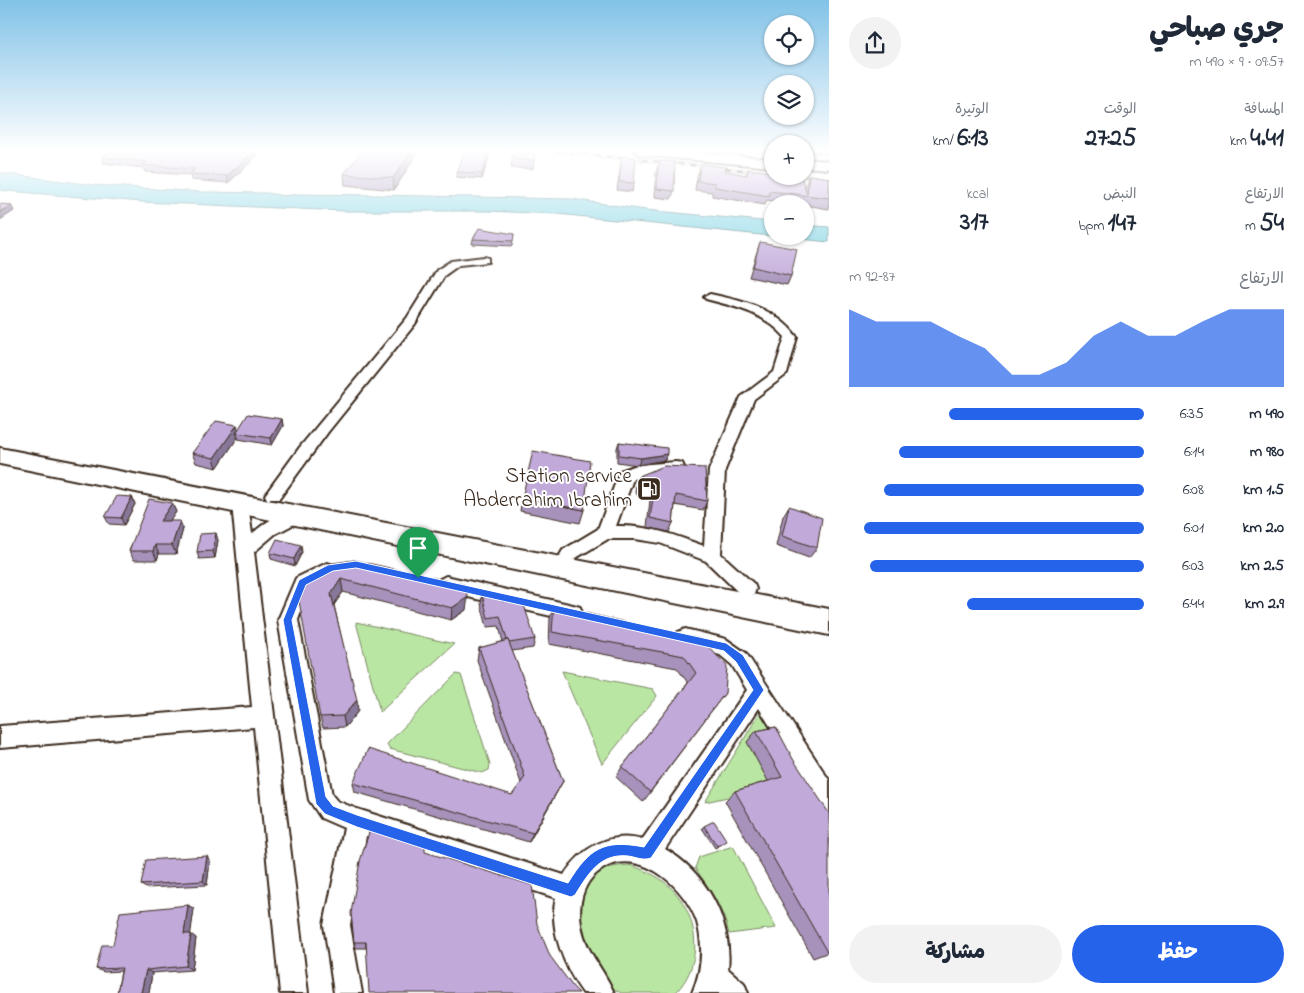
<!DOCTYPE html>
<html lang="ar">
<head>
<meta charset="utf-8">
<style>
  body { margin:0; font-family:"Indie Flower","Playpen Sans Arabic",sans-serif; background:#f2f2f3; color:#1f2937; direction:rtl; height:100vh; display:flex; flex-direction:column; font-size:19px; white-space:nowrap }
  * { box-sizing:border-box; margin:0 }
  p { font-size:16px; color:#747a83 }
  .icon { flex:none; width:28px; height:28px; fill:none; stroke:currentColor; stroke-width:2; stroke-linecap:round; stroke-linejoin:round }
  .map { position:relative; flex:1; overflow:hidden; direction:ltr }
  .sheet { display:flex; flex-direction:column; background:#fff; width:475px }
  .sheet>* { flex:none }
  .fabs { position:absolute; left:764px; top:15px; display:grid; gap:10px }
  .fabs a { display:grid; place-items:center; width:50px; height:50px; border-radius:50%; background:#fff; box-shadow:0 1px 4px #0004; font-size:25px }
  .pin { position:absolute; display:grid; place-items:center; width:42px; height:42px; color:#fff; margin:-51px -21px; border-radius:50% 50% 50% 0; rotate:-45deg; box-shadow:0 0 5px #0007 }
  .pin .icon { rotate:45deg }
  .round { display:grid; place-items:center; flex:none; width:52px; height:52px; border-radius:26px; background:#f2f2f3 }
  .summary { display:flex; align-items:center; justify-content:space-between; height:85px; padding:0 20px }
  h1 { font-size:28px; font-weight:800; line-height:38px }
  .metrics { display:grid; grid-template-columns:repeat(3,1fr); gap:8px; height:85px; padding:5px 20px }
  .metrics div { display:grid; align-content:center }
  .metrics b { font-size:25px; font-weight:800 }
  .metrics small { font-size:14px; font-weight:400 }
  .metrics p { font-size:14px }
  .chart { height:140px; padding:10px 20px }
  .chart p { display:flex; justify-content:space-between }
  .chart svg { width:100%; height:90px; margin-top:5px; fill:#2563eb; opacity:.7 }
  .cta { display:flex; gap:10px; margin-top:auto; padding:10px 20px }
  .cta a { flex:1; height:58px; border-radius:30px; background:#2563eb; color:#fff; font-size:20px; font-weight:800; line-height:58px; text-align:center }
  .cta a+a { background:#f2f2f3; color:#1f2937 }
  ul { padding:0 20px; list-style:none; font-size:16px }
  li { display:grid; grid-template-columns:80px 60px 1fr; align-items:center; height:38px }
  li i { height:12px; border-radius:6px; background:#2563eb }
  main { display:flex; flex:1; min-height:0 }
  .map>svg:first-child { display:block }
  .green { fill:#bae6a4; stroke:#7a8861 }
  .water { fill:#87d6e5; stroke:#699195 }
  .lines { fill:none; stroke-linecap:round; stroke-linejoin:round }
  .minor-casing { stroke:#3b2a1e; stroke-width:4 }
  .highway-casing { stroke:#3b2a1e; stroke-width:4 }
  .minor { fill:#fff; fill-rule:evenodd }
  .highway { fill:#fff; fill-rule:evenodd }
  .rail-casing { stroke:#3b2a1e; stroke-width:3 }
  .rail { stroke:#fff; stroke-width:2; stroke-dasharray:6; stroke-linecap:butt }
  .wall { fill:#a692bb; stroke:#3b2a1e }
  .shaded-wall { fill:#877798; stroke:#3b2a1e }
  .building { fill:#c1aad9; stroke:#3b2a1e }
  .route { fill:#2563eb; stroke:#fff; fill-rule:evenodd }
  .labels { text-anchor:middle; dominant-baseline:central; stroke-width:4; stroke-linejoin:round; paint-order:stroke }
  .poi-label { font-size:21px; fill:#3b2a1e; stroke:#fff; text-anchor:end }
</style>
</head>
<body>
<main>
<section class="sheet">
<div class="summary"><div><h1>جري صباحي</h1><p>09:57 · 9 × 490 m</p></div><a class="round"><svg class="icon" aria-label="share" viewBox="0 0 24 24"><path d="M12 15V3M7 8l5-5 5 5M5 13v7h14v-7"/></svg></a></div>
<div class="metrics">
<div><p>المسافة</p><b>4.41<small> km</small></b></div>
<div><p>الوقت</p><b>27:25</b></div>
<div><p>الوتيرة</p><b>6:13<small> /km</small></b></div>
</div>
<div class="metrics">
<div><p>الارتفاع</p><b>54<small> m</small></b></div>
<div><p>النبض</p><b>147<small> bpm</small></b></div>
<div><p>kcal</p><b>317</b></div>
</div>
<div class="chart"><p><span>الارتفاع</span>87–92 m</p>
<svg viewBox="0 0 160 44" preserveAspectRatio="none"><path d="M0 44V6L10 12L20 12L30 12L40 19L50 25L60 38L70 38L80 32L90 19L100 12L110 19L120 19L130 12L140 6L150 6L160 6V44z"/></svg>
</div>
<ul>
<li><b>490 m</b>6:35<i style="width:66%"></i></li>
<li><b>980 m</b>6:14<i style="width:83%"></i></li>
<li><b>1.5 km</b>6:08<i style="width:88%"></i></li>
<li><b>2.0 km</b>6:01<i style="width:95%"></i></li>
<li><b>2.5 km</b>6:03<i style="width:93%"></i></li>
<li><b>2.9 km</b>6:44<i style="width:60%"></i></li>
</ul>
<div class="cta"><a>حفظ</a><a>مشاركة</a></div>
</section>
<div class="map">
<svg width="829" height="993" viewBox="0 0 829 993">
  <rect width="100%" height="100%" fill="#fff"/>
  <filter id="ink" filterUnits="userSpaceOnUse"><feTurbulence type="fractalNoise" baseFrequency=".02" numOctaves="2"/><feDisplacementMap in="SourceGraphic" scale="10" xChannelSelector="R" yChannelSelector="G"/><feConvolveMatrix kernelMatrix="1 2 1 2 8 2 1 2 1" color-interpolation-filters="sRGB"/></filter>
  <g filter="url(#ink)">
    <g class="green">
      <path d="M356,622L454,644L380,712Z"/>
      <path d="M562,671L653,689L657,696L602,764Z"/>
      <path d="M456,674L461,675L490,764L489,770L482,773L390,749L387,744Z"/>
      <path d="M760,713L805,780L705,802Z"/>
      <path d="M733,846L776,928L729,934C723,908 710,889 695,868L699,857Z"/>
      <path d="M629,865C642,869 652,873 663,881C698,907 707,962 675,993H621C607,986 592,969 586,954C583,948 583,941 582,935C579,913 576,890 596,874C605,867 617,866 629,865Z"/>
    </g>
    <path class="water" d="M0,173L93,185L202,192L267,193L284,196L299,194L377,195L571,199L646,210L772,222V236H805V225L829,227V242L557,214L487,211H344L142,202L7,191L0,190Z"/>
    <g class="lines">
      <defs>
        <g id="minor">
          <path d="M823,151H829V153H824Z"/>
          <path d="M484,257L488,258V262L459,265L445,275L415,324L328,432L279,499H267L265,495L300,447L407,318L437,270L451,261Z"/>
          <path d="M710,294C743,301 776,308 797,337L787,374L754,399L725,470L721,554L754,584L756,589L754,594L747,597L740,594L706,561L660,543L635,539H608L569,562L563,560L560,555L563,550L598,529L620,471L637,465L676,462L682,463L684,467L682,471L633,479L616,526C648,525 674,535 704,546L709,470L741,397L774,372L785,337C763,312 736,307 706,299L704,297Z"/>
          <path d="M240,498L246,500L248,504L252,534C263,524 286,507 302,512L304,516L302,520L275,534L254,552L308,993H280L254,727L0,748V726L252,707L232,504L234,500Z"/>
          <path d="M327,563L333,565L336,570L333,575L309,588L298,620L332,795L337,801L357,809L564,875C581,848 610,831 642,840L747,690L732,665L720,655L678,644L675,638L678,632L685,629L726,639L746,653L829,780V813L821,809L759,708L665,849C706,872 733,922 728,969L744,983L748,993H692C702,970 704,947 697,922C684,884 634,842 597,873C582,885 578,905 581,925C587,955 603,967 614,993H583C565,969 548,928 556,898L366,836L350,925L362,993H334L324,925L344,828L321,818L309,800L278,620L296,578Z"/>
          <path d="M446,576L573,605L580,607L582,613L580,619L573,621L446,592L440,589L437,584L440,579Z"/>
        </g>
        <g id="highway">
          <path d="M634,151H682L772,159V167L640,155Z"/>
          <path d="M805,159L829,161V169L805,167Z"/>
          <path d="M0,448L829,609V635L0,464Z"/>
        </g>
      </defs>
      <use href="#minor" class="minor-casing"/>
      <use href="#highway" class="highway-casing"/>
      <use href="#minor" class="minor"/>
      <use href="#highway" class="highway"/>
      <defs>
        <g id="rail">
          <path d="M552,151L772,173"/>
          <path d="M804,176L829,179"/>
        </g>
      </defs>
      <use href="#rail" class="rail-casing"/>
      <use href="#rail" class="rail"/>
    </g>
    <g class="wall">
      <path d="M112,151H259L258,155L228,183L191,180L190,175L145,172L143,168L104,163L102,157Z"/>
      <path d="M489,151V156L482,179L456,177L457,172Z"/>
      <path d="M535,151L533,169L511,168L512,159Z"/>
      <path d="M808,151H820L819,154L808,152Z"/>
      <path d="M416,155L394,190L345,185L344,174Z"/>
      <path d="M622,156L634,183L632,192L617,190Z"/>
      <path d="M661,161L674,191L671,199L655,197L656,173L658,165H660Z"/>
      <path d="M700,167L746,175L748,169L805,186L809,175L829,178V209L805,205V204H793L767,200L765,205L712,196V192L695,190L697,176Z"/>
      <path d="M514,234L512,246L472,244L473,239Z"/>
      <path d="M760,242L791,276L787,285L749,277Z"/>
      <path d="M282,419L283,426L272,445L238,439V437L217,468L196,463L192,453L237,425L238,430Z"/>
      <path d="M619,442L667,454L665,460L638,465L617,462V448Z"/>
      <path d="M639,476L707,501L703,510L675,505L673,523L669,532L647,527L650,500L640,498L635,492L636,485Z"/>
      <path d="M132,497L135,504L124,525L109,524L105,517Z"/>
      <path d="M522,498L584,510L580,523L520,511Z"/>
      <path d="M172,503L176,512L170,521L183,529L176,554H159L157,560H134L129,551Z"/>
      <path d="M789,506L817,548L809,558L776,546L783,516Z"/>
      <path d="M218,540L215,558L199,559L197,552Z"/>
      <path d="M302,552L295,566L271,559L270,553Z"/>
      <path d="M333,563L466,610L451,620L343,592L334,605L358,711L345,727L323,728L320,717Z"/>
      <path d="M482,594L502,601L535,639L533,648L512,651L563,781L558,790L529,842L355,792L353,783L512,795L521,783L477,660L479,648L503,642L499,626L487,627L481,604Z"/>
      <path d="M554,606L702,640L725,693L643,802L616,777L622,767L688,683L677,668L549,644L550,618Z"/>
      <path d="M776,727L829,952L813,958L725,801L735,791L768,781L747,742L756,731Z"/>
      <path d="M704,826L724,843L715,848L702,828Z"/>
      <path d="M210,861L207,885L146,888L141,885Z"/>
      <path d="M360,861L366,948H356L354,942Z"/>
      <path d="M188,905L194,909L190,934L196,938L192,970L152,973L149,993H117L121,971L104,972L96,969L113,945Z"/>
    </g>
    <g class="shaded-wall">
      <path d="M254,151H259L258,155L228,183L227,176Z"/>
      <path d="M412,151H416V155L394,190L393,178Z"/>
      <path d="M489,151V156L482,179V174Z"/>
      <path d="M11,205L14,211L0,220V212Z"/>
      <path d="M282,419L283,426L272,445L271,438Z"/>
      <path d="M237,425L239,433H236L238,437L217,468L214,458Z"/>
      <path d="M667,454L665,460L638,465L641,458Z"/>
      <path d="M132,497L135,504L124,525L121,518Z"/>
      <path d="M172,503L176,512L164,529L160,521Z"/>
      <path d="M180,521L183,529L176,554L172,545Z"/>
      <path d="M216,533L218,540L215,558L213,551Z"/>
      <path d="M155,545L159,554L157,560L153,551Z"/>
      <path d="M301,545L302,552L295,566L294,559Z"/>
      <path d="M341,579L343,592L333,606L331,594Z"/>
      <path d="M468,597L466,610L451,620L452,608Z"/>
      <path d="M357,700L358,711L345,727L343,716Z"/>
      <path d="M563,781L558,790L529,842L533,833Z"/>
      <path d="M207,856L210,861L207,885L203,881Z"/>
      <path d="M188,905L194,909L190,938L184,934Z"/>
      <path d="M191,934L196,938L192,970L186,966Z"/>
      <path d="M146,970L152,973L149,993H141Z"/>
    </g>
    <g class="building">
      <path d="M112,151H254L227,176L190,174L195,169L143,165L147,162L102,157Z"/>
      <path d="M362,151H412L393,178L344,174Z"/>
      <path d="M465,151H489L482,174L457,172Z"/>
      <path d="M514,151H535L534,161L512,159Z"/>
      <path d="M622,156L636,158L634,183L619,182Z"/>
      <path d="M661,161L675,162L674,191L657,189L658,165H660Z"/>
      <path d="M702,164L726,167L725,171L747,175L748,169L772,172V176H801L807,194L809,175L829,178V198L769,191V196L715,187V183L698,181L700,167Z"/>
      <path d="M0,204L11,205L0,212Z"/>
      <path d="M479,228L514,234L513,241L473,239Z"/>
      <path d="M760,242L797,249L791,276L753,267Z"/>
      <path d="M248,414L282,419L271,438L236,433Z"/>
      <path d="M216,421L237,425L214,458L192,453Z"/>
      <path d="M619,442L667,448V454L641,458L619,455Z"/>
      <path d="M533,451L590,461L584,510L522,498Z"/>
      <path d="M664,466L705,468L707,501L676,495L673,523L650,518L654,491L643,489L638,483L639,476Z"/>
      <path d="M117,496L132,497L121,518L105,517Z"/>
      <path d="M149,499L172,503L160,521H180L172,545H155L153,551H129Z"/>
      <path d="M789,506L822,518L817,548L782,536Z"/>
      <path d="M216,533L213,551L197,552L200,534Z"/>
      <path d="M277,539L301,545L294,559L270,553Z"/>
      <path d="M354,560L465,585L468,597L452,608L341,579L331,594L357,700L343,716L320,717L299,601L307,580L333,563Z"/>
      <path d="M482,594L501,597L502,601L512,599L523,602L535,639L509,643L508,640H507L500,616L488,618Z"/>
      <path d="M554,606L702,640L727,666L725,693L650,792L622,767L696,673L684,656L552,632Z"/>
      <path d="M508,640L563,781L533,833L353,783L368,749L512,795L525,777L479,648Z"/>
      <path d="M776,727L793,759L829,813V952H827L735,791L782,777L756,731Z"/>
      <path d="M714,821L727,841L717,846L704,826Z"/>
      <path d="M370,829L425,847V852L532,885L537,924L550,956L573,987L579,993H369L366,942H354L351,913L360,861Z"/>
      <path d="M207,856L203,881L141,885L146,860Z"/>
      <path d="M188,905L184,934H191L186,966L146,970L141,993H117L122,968L96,969L102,945H113L120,912Z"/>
    </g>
  </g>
  <linearGradient id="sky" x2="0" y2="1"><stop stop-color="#81c2e7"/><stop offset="0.52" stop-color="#fff"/><stop offset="1" stop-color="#fff" stop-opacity="0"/></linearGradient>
  <rect width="829" height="290" fill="url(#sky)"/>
  <path class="route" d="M356,561L726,643L743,655L764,690L651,858C643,861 636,857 628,856C600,853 588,874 575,895L571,897L357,827L325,814L316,804L283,620L299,580L328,565ZM356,568L724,651L736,662L753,690L644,847C603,839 589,849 568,883L357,815L333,806L326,797L292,620L306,585L333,571Z"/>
  <defs>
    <symbol id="fuel-square" viewBox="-11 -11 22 22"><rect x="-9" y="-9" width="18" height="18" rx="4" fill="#3b2a1e" stroke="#fff"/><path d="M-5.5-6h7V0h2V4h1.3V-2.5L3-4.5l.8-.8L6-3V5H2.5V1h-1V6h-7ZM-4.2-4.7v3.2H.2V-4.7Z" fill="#fff"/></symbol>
  </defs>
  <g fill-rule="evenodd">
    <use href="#fuel-square" x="635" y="475" width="28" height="28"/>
  </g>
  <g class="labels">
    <g class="poi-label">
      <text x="632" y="477">Station service<tspan x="632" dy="24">Abderrahim Ibrahim</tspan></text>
    </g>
  </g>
</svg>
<div class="fabs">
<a><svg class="icon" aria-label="locate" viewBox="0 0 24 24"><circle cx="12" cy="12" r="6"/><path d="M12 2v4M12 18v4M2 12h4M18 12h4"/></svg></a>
<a><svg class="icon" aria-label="layers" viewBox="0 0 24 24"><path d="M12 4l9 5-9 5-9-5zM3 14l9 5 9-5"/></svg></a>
<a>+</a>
<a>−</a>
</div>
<div class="pin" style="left:418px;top:578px;background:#1e9e55"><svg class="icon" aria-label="arrive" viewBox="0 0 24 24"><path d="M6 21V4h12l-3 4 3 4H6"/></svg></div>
</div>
</main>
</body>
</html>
